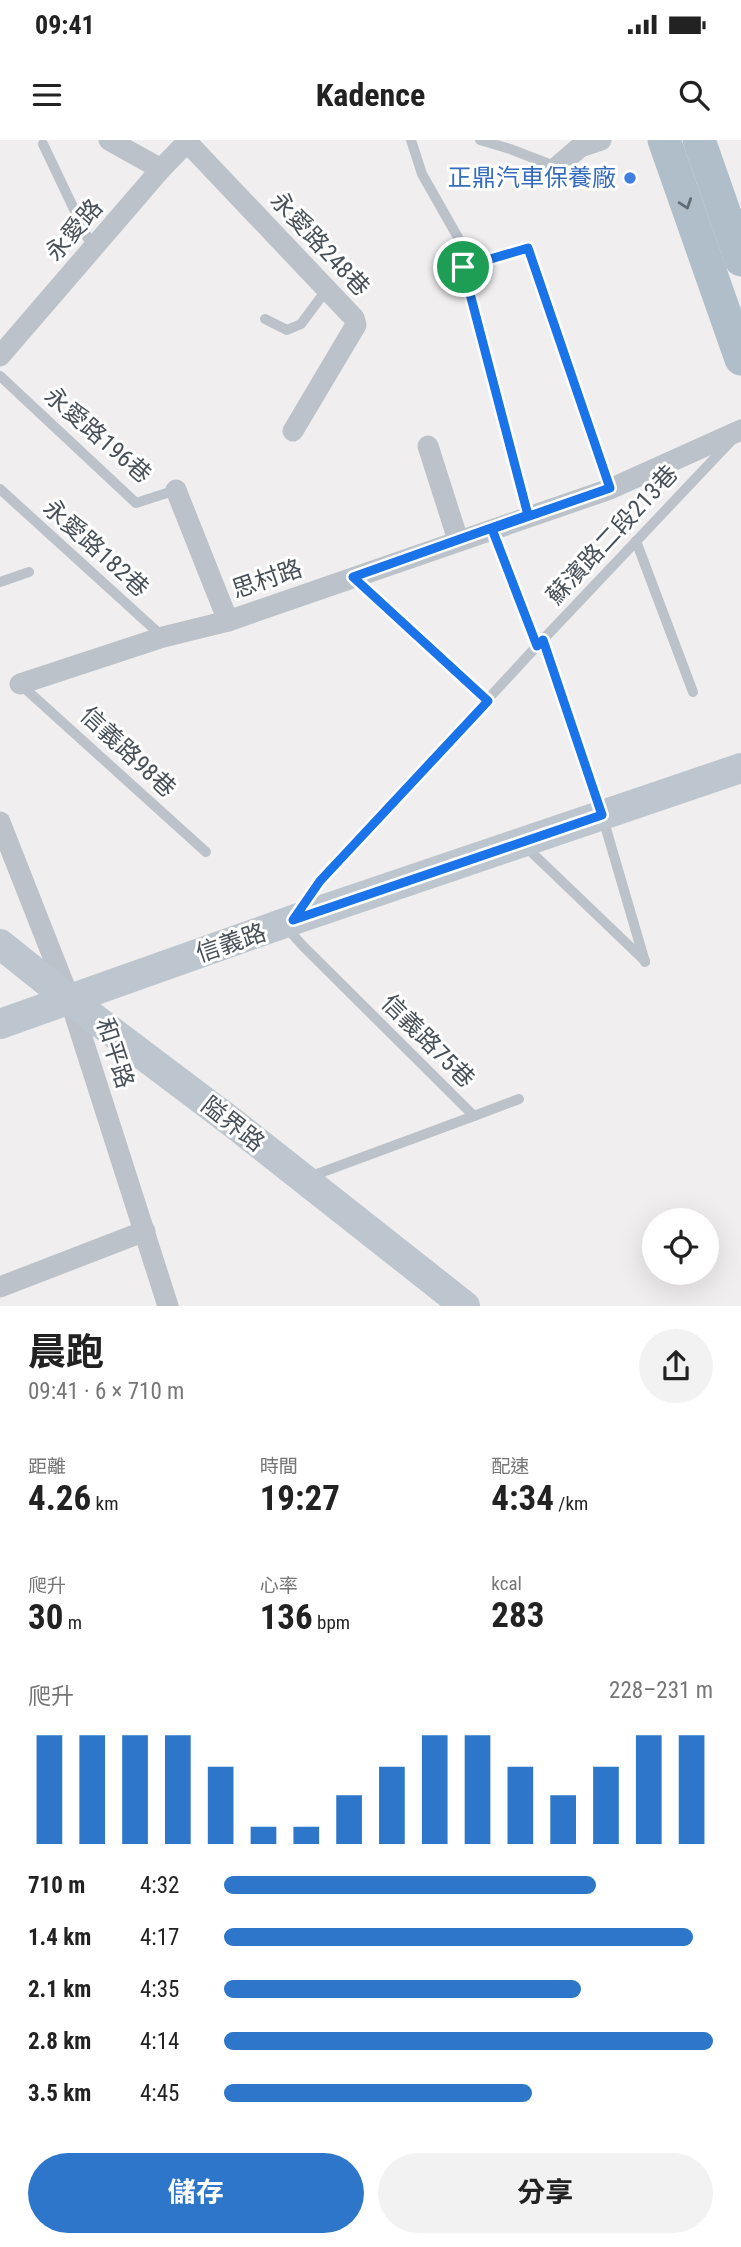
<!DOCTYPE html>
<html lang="zh-TW">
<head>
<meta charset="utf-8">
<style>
  body { margin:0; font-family:"Roboto Condensed","Noto Sans TC",sans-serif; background:#f2f2f2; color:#222; height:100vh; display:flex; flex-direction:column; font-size:26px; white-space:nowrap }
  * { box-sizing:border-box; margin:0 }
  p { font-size:23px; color:#767676 }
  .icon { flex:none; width:38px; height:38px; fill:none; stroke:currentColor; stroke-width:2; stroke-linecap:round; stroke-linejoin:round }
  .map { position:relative; height:1166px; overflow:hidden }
  .sheet { display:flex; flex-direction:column; background:#fff; flex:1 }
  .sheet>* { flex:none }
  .tools { position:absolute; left:642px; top:1068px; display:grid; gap:14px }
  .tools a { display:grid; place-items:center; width:77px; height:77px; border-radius:50%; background:#fff; box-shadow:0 7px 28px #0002; font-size:35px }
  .pin { position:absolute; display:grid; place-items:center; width:60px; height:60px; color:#fff; margin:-30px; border:4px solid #fff; border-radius:50%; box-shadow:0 2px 7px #0007 }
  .round { display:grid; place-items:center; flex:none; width:74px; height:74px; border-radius:37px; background:#f2f2f2 }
  .overview { display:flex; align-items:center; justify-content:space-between; height:119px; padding:0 28px }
  h1 { font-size:38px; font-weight:700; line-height:52px }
  .stats { display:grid; grid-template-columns:repeat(3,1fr); gap:10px; height:119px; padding:7px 28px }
  .stats div { display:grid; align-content:center }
  .stats b { font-size:35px; font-weight:700 }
  .stats small { font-size:19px; font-weight:400 }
  .stats p { font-size:19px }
  .chart { height:196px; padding:14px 28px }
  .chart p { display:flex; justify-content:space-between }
  .chart svg { width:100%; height:126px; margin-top:7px; stroke:#2d76ca; stroke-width:6 }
  .primary-button { display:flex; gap:14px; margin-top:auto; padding:14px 28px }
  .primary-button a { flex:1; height:80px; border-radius:42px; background:#2d76ca; color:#fff; font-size:28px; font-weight:700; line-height:80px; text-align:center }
  .primary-button a+a { background:#f2f2f2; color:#222 }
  ul { padding:0 28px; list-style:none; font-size:23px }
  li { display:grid; grid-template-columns:112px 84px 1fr; align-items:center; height:52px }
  li i { height:18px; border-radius:9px; background:#2d76ca }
  .status { display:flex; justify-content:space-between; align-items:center; height:49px; padding:0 35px; background:#fff; direction:ltr }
  .status svg { height:19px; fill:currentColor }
  header { display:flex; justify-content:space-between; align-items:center; height:91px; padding:0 28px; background:#fff; font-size:32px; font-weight:700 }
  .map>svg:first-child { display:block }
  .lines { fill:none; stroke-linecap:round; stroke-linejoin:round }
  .lane { stroke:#bbc2c9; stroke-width:10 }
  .street { stroke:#bbc2c9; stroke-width:21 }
  .secondary { stroke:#bdc6cf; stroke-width:30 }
  .primary { stroke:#b0bec9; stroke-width:33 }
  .oneway { stroke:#626c75 }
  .route-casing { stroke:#fff; stroke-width:14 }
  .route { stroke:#1a73e8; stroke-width:9 }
  .shop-dot { fill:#3f7fe0; stroke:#fff; stroke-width:2.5 }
  .labels { text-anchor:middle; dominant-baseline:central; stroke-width:6; stroke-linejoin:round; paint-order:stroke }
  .shop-label { font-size:24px; fill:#366cbe; stroke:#fff; text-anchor:end }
  .street-label { font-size:24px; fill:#485159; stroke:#fff }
</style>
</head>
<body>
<div class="status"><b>09:41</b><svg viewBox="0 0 49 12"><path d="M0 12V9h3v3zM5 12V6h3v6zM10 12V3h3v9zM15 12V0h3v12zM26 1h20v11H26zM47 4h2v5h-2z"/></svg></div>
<header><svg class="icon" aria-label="menu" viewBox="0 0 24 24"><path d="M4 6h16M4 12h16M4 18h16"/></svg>Kadence<svg class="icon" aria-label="search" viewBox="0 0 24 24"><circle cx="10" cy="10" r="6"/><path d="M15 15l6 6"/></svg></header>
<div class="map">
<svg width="741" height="1166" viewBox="0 0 741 1166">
  <rect width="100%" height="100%" fill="#f0eeee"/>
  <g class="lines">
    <g class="lane">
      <path d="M411,0L422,34L460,101L463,127L528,375"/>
      <path d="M480,0L510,9L557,27"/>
      <path d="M43,4L93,109"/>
      <path d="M463,127L528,109L610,349"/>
      <path d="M265,179L287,190L301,184L327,149"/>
      <path d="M0,236L136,363L176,350"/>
      <path d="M0,349L163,497"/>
      <path d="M492,389L536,507"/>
      <path d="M636,401L693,552"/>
      <path d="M353,437L488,561"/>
      <path d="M0,442L29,432"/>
      <path d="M543,500L602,675L645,822"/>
      <path d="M20,544L206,712"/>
      <path d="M525,706L645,821"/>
      <path d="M300,771L320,741L536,507L731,301"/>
      <path d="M286,787L303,806L474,976L309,1037"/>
      <path d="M474,976L519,959"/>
    </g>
    <g class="street">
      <path d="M109,0L161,29"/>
      <path d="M187,2L354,178L356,185L353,190L293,291"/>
      <path d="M557,27L580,7L601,0"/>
      <path d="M0,216L161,29L189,0"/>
      <path d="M428,306L458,400"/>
      <path d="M176,350L228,481"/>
      <path d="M20,544L163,497L228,481L610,349L741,290"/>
      <path d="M0,682L70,860L168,1166"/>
      <path d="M0,1147L145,1091"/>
    </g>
    <g class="secondary">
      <path d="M0,804L70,860L233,983L465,1166"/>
      <path d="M0,884L293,780L741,628"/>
    </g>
    <g class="primary">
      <path d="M664,0L741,219"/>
      <path d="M699,0L741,120"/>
    </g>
  </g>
  <defs><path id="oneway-chevron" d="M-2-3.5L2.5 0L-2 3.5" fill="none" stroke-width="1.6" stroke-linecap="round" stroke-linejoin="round" transform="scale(1.75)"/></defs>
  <use class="oneway" href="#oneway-chevron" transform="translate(686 64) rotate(71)"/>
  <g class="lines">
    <defs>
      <path id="route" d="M463,127L528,375L353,437L488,561L320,741L293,780L602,675L543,500L537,506L492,389L610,348L528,108L463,127"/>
    </defs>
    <use href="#route" class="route-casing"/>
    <use href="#route" class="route"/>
  </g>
  <circle class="shop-dot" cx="630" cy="38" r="7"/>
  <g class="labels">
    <g class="shop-label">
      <text x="616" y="38">正鼎汽車保養廠</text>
    </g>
    <g class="street-label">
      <text transform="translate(74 90) rotate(-49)">永愛路</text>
      <text transform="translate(320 104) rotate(47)">永愛路248巷</text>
      <text transform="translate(98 295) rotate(41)">永愛路196巷</text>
      <text transform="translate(612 395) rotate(-47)">蘇濱路二段213巷</text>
      <text transform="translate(96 408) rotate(42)">永愛路182巷</text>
      <text transform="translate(267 439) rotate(-19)">思村路</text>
      <text transform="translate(128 612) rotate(43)">信義路98巷</text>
      <text transform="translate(231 803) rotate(-19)">信義路</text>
      <text transform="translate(428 901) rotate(45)">信義路75巷</text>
      <text transform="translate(115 913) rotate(72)">和平路</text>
      <text transform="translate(233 984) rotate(38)">隘界路</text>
    </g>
  </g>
</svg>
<div class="tools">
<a><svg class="icon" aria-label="locate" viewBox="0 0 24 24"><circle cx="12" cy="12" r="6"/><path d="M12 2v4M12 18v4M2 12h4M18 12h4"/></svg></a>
</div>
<div class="pin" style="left:463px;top:127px;background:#1e9e55"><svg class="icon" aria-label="arrive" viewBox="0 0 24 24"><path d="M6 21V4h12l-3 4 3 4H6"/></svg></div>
</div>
<section class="sheet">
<div class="overview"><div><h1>晨跑</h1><p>09:41 · 6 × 710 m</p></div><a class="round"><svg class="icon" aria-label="share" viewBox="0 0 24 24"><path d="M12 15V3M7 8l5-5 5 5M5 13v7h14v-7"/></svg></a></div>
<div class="stats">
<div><p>距離</p><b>4.26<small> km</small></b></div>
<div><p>時間</p><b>19:27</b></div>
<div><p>配速</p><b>4:34<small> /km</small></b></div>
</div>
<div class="stats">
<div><p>爬升</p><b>30<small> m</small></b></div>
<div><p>心率</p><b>136<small> bpm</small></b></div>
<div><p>kcal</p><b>283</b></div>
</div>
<div class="chart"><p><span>爬升</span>228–231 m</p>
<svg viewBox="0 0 160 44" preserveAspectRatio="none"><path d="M5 44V6M15 44V6M25 44V6M35 44V6M45 44V17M55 44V38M65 44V38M75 44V27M85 44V17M95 44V6M105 44V6M115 44V17M125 44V27M135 44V17M145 44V6M155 44V6"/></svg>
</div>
<ul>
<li><b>710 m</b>4:32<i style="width:76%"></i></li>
<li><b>1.4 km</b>4:17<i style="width:96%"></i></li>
<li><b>2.1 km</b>4:35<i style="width:73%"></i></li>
<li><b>2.8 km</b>4:14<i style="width:100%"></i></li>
<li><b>3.5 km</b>4:45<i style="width:63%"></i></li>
</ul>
<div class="primary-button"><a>儲存</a><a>分享</a></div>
</section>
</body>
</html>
